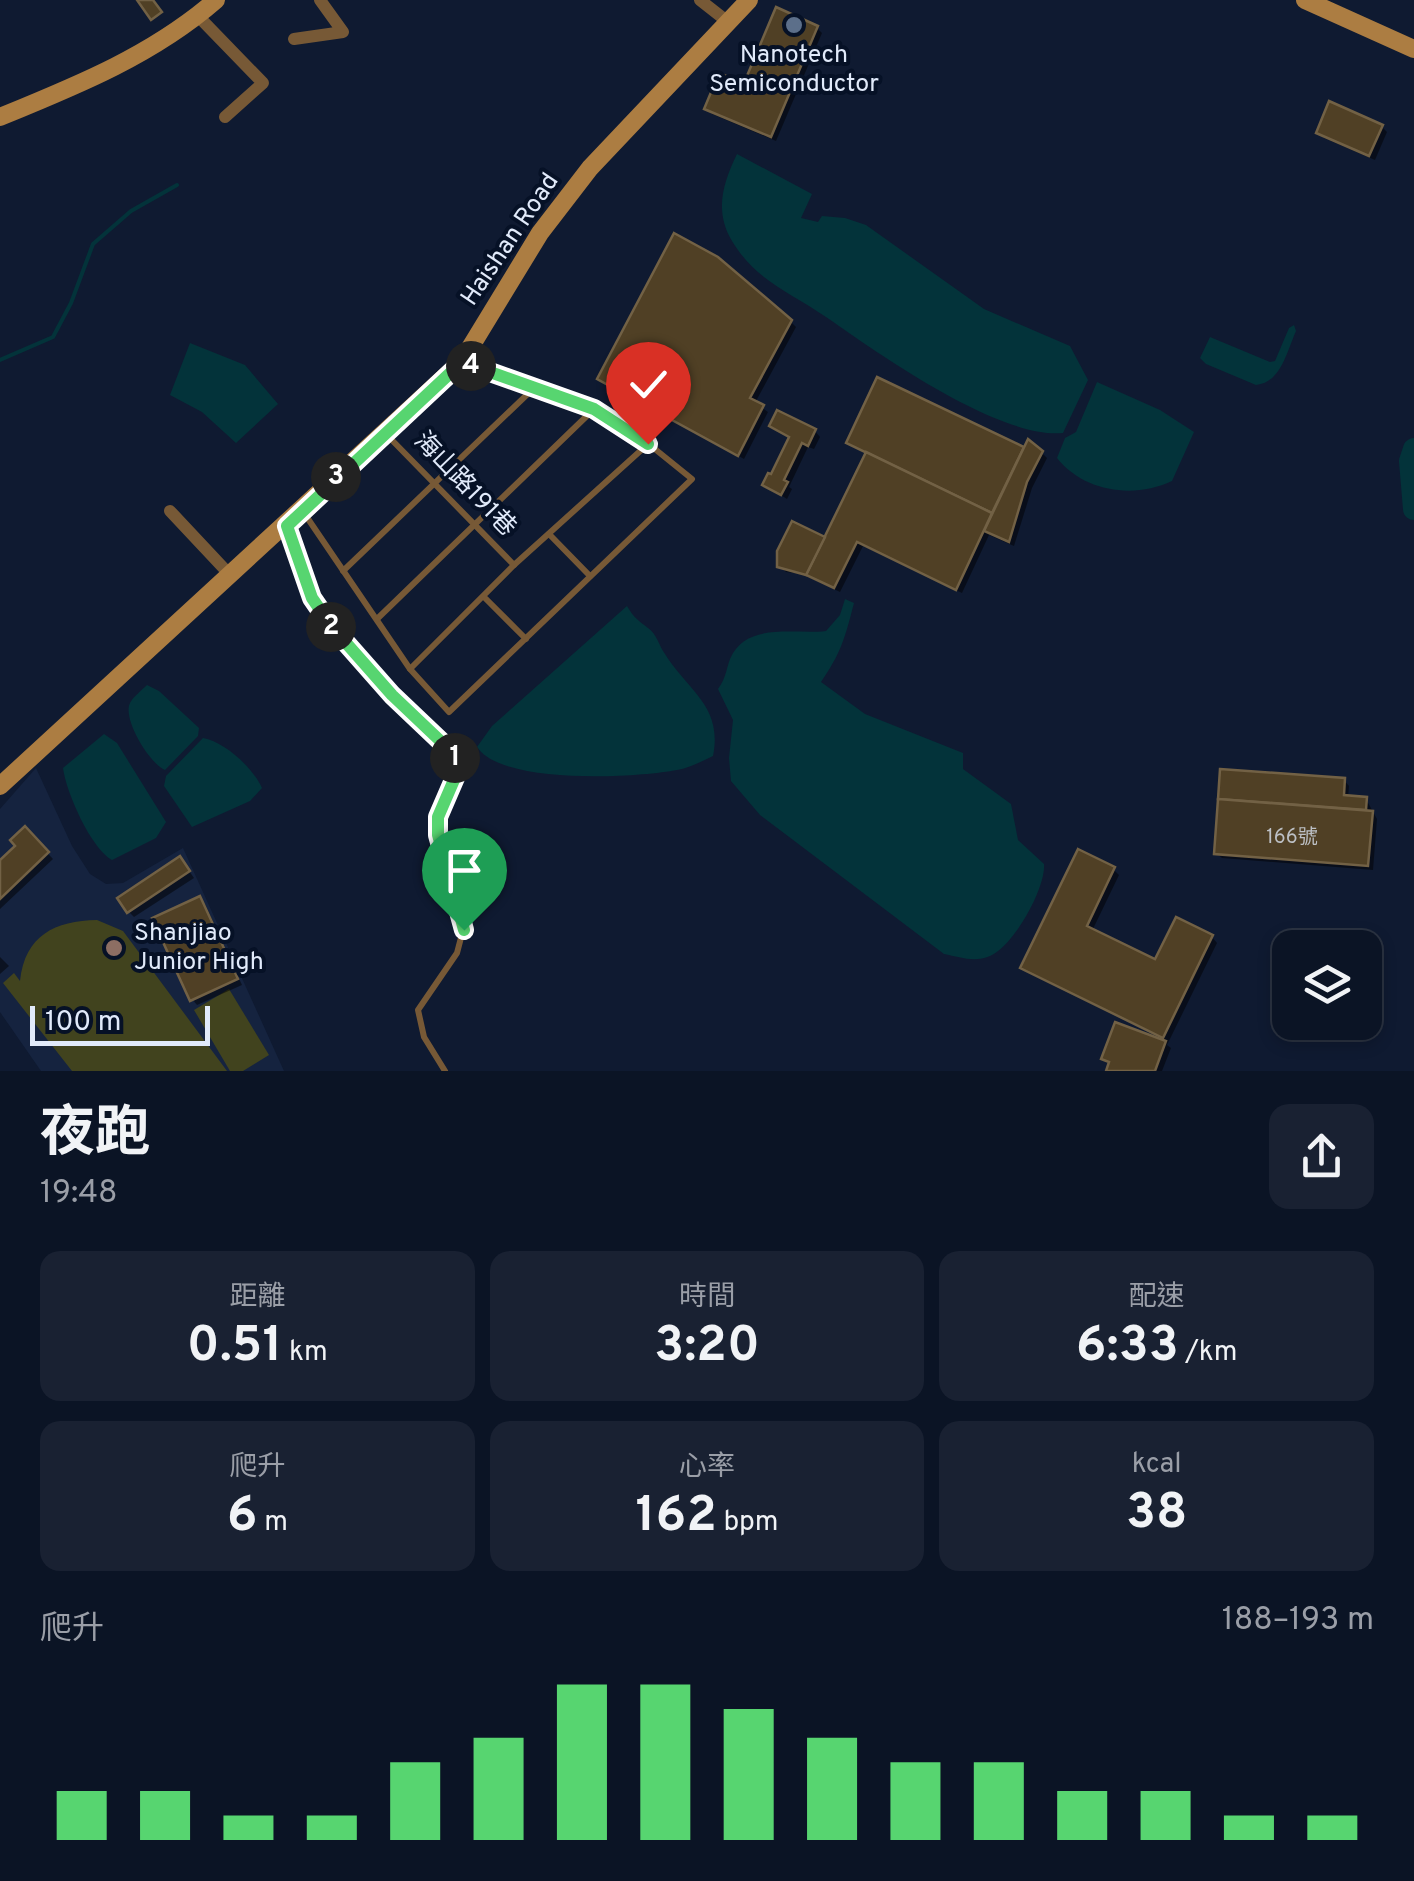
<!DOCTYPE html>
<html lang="zh-TW">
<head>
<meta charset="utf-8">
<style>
  body { margin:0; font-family:Overpass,"Noto Sans TC",sans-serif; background:#192132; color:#f1f3f6; height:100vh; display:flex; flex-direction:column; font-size:38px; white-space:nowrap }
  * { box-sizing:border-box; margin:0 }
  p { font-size:32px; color:#9a9ea7 }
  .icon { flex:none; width:55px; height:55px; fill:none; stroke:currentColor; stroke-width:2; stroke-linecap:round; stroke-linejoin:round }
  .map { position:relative; height:1071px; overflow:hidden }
  .drawer { display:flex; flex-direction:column; background:#0b1425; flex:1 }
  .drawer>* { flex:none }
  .fabs { position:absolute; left:1272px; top:930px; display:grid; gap:20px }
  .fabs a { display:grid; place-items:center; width:110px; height:110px; border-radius:20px; background:#0b1425; box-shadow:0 5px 15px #0003,0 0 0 2px #2b3342; font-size:50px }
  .scale { position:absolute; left:30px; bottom:25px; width:180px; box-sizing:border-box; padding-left:10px; border:5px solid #e1eafa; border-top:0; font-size:28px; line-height:35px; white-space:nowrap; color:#e1eafa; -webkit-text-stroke:8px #061126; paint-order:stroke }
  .pin { position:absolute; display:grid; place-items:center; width:85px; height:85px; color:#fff; margin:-102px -42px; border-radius:50% 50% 50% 0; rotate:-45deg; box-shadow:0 0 10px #0007 }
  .pin .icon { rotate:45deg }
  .km { position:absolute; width:50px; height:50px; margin:-25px; border-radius:50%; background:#222; color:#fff; font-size:28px; line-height:50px; text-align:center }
  .round { display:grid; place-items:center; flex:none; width:105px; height:105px; border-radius:20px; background:#192132 }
  .head { display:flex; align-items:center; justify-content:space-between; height:170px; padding:0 40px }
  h1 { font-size:55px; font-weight:700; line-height:75px }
  .stats { display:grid; grid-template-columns:repeat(3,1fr); gap:15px; height:170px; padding:10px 40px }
  .stats div { display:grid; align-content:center; border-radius:20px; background:#192132; text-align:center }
  .stats b { font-size:50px; font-weight:700 }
  .stats small { font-size:28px; font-weight:400 }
  .stats p { font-size:28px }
  .chart { height:280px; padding:20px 40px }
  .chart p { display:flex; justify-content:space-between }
  .chart svg { width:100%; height:180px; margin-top:10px; stroke:#57d570; stroke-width:6 }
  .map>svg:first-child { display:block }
  .built { fill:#15233f }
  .green { fill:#41431e }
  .water { fill:#03333a }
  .shadow { fill:#0007 }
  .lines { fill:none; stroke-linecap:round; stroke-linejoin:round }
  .stream { stroke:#03333a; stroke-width:4 }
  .river { stroke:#03333a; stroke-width:22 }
  .building { fill:#504025; stroke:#726145; stroke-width:2.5 }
  .lane { stroke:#775936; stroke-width:6 }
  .street { stroke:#775936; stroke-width:12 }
  .secondary { stroke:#ac7d42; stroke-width:18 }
  .route-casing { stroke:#fff; stroke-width:20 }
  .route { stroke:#57d570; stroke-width:12 }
  .service-dot { fill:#5c6f8a; stroke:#061126; stroke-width:4 }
  .education-dot { fill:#8d6e63; stroke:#061126; stroke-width:4 }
  .labels { text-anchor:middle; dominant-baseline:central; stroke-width:8; stroke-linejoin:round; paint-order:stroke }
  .number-label { font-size:20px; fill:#bdc0c5 }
  .poi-label { font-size:25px; fill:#e1eafa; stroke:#061126 }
  .street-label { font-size:25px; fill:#e1eafa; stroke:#061126 }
</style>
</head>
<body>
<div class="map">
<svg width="1414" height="1071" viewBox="0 0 1414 1071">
  <rect width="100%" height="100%" fill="#0f1a31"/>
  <path class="built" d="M36,768L72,846L90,874L106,884L123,883L183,848L284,1071H41L0,1012V809Z"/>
  <g class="green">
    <path d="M97,920L123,931L227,1071H72L3,983L14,973L20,981C25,935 55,921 97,920Z"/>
    <path d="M229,989L269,1055L243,1071H230L194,1010Z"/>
  </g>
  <g class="water">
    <path d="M737,154L812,194L801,218L818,222L822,216L845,218L866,225L984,309L1070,346L1088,380L1063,433C999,439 879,354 826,317C790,292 756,281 732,241C714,211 723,183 737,154Z"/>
    <path d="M1294,325L1296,331C1287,351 1281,383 1256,385L1206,364L1200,358L1210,337L1270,362L1275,361L1289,328Z"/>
    <path d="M190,343L245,365L278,404L236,443L202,412L170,395Z"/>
    <path d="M1097,382L1160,410L1194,432L1172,481C1134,499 1084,492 1057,458L1065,438L1076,432Z"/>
    <path d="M845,599L854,603C845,638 841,653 821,682L865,714L963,753V769L1011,804L1018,840L1044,864C1046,888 1013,947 990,956C974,963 960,957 944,954L760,815L731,781L729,758L733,720L718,689C726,678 726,670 730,659C746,621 795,635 826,631L840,615Z"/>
    <path d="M627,606C634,618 638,620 648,628C657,634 659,646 665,654C688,691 723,706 713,756C702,761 690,768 677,770C635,778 502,785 477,747L492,726Z"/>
    <path d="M147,685L159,691L199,728L198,736L165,770C150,764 122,719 130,703C133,697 142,690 147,685Z"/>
    <path d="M104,734L117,743L166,822L156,838L112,860C91,849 66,792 63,768Z"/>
    <path d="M203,738C225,742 253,768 262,788L250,801L192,827L164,786L166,776Z"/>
  </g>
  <g class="shadow">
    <path d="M817,28L822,33L776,141L712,114L707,108L745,86Z"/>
    <path d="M1382,127L1387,132L1375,160L1324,138L1318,133Z"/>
    <path d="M790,321L796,327L755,403L768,412L744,459L600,378Z"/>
    <path d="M878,381L1025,451L1042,453L1047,458L1032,488L1014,546L989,535L962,593L863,546L840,592L802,574L786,572L780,566L826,540L868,454L849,442Z"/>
    <path d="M772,426L815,431L820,437L814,449L808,447L789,487L792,489L787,499L765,485L772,477L791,438Z"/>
    <path d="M1222,771L1344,780L1349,786L1348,798L1366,799L1377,819L1373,870L1222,858L1216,853Z"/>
    <path d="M25,829L53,859L0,909V863L18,846Z"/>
    <path d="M185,865L194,878L134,917L129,912L120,899Z"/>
    <path d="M1113,869L1119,875L1092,931L1156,962L1212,937L1217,943L1167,1045L1171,1048L1162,1071H1108L1111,1064L1104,1058L1156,1040L1158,1036L1023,968Z"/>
    <path d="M199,899L205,904L242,985L197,1005L192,999Z"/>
    <path d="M0,957L9,966L0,974Z"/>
  </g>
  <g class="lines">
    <path class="stream" d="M0,360L53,337L71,303L93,244L131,211L177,185"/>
    <path class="river" d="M1414,449L1410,461L1414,509"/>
  </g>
  <g class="building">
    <path d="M137,0H153L162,12L151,20Z"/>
    <path d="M776,7L818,26L771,137L704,109L719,73L744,83Z"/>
    <path d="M1329,101L1383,125L1369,156L1316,133Z"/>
    <path d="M674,233L718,257L792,320L750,398L764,405L738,456L597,379Z"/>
    <path d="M877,377L1024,447L992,513L846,443Z"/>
    <path d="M777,410L816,429L808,446L802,443L784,480L788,482L781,495L762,485L768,473L771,474L789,437L769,426Z"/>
    <path d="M1028,439L1043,451L1027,482L1009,542L984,531Z"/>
    <path d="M866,452L992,513L956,590L857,542L834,588L806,575Z"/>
    <path d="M792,521L825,537L806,575L777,567V551Z"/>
    <path d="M1220,769L1345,778L1344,795L1367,797L1366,810L1218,799Z"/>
    <path d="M1218,799L1373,811L1368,866L1214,854Z"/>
    <path d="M25,826L49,852L0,899V860L15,846L10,840Z"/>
    <path d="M1078,849L1115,867L1087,926L1155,959L1176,917L1213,935L1163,1038L1020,968Z"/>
    <path d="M180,856L190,871L127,913L117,898Z"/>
    <path d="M200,896L238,979L190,1001L152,918Z"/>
    <path d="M1115,1022L1166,1041L1155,1071H1106L1109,1062L1101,1059Z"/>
  </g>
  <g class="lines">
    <g class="lane">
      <path d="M385,433L514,565"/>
      <path d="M302,510L410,669L449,712L692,479L640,437L594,409L462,362"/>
      <path d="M287,527L312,597L331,627L393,695L452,753L459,767L438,817V835L463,930L457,953L418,1010L424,1037L445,1071"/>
      <path d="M549,534L590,576"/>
      <path d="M343,571L535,387"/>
      <path d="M485,598L526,639"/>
      <path d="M377,619L594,409"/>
      <path d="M410,669L514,565L648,444"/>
    </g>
    <g class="street">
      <path d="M700,0L728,22"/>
      <path d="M198,16L263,83L225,117"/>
      <path d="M294,39L343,32L320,0"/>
      <path d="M170,511L231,576"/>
    </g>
    <g class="secondary">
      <path d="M1305,0L1414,49"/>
      <path d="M0,117C76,86 153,55 216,0"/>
      <path d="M0,786L462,361L540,233L590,168L749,0"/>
    </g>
  </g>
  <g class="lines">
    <defs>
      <path id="route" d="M464,930L438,835V817L460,766L452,752L392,695L332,627L312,598L287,526L462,362L594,409L648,444"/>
    </defs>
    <use href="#route" class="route-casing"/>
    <use href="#route" class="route"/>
  </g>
  <circle class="service-dot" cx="794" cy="25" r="10"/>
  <circle class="education-dot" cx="114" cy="948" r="10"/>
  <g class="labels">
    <g class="number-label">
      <text x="1292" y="838">166號</text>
    </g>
    <g class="poi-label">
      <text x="794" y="56">Nanotech<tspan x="794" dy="29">Semiconductor</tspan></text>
      <text x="134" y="934" text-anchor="start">Shanjiao<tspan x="134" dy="29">Junior High</tspan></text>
    </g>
    <g class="street-label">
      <text transform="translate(511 240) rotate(-56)">Haishan Road</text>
      <text transform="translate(464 485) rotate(46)">海山路191巷</text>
    </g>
  </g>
</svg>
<div class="fabs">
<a><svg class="icon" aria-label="layers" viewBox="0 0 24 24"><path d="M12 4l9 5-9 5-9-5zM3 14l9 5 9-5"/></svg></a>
</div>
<div class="scale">100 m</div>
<div class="pin" style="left:464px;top:930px;background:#1e9e55"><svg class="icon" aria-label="arrive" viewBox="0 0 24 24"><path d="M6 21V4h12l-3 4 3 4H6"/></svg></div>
<div class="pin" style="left:648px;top:444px;background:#d93025"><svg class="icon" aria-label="check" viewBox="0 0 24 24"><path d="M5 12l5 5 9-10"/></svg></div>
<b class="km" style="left:455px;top:758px">1</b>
<b class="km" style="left:331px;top:627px">2</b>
<b class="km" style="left:336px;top:477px">3</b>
<b class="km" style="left:471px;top:366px">4</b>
</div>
<section class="drawer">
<div class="head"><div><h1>夜跑</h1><p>19:48</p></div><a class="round"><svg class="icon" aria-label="share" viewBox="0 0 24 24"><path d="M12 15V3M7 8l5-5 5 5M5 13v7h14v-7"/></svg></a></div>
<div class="stats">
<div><p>距離</p><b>0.51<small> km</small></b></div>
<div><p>時間</p><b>3:20</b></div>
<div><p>配速</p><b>6:33<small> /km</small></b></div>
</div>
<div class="stats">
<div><p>爬升</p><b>6<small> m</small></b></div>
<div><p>心率</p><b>162<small> bpm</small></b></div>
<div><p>kcal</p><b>38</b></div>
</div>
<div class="chart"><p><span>爬升</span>188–193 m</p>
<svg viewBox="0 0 160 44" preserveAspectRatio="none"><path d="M5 44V32M15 44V32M25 44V38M35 44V38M45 44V25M55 44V19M65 44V6M75 44V6M85 44V12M95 44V19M105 44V25M115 44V25M125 44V32M135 44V32M145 44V38M155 44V38"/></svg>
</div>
</section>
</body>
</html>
